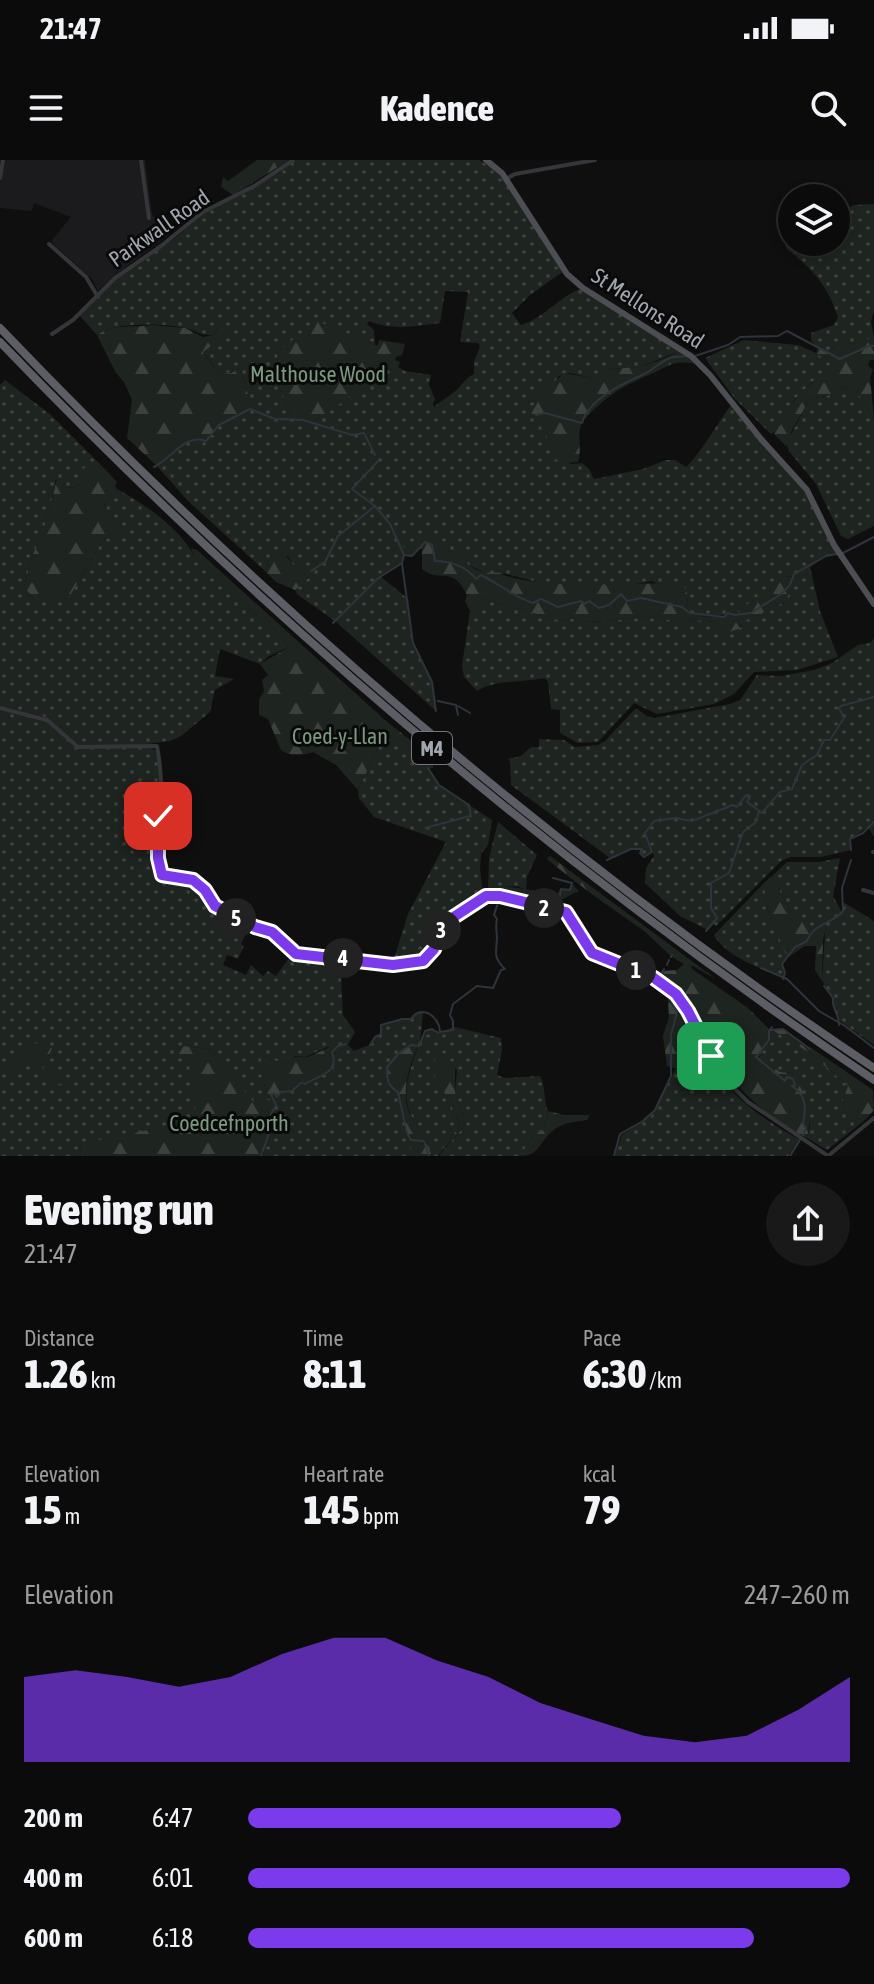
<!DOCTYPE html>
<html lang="en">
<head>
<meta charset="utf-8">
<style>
  body { margin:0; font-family:"Asap Condensed",sans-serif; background:#19191a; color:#f1f3f6; height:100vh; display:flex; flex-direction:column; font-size:30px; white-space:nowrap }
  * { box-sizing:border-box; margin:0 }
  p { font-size:26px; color:#9a9b9d }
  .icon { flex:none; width:44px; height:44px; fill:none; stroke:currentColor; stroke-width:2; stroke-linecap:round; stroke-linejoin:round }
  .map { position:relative; height:996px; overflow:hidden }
  .side { display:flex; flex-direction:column; background:#0b0b0c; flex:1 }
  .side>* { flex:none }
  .tools { position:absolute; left:778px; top:24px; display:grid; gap:16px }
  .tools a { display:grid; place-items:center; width:72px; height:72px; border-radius:50%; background:#0b0b0c; box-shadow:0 4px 12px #0003,0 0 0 2px #2b2b2d; font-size:40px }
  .pin { position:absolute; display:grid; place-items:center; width:68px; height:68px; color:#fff; margin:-34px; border-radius:16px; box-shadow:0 4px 12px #0006 }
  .km { position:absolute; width:40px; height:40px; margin:-20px; border-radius:50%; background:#222; color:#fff; font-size:22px; line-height:40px; text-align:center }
  .round { display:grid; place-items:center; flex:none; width:84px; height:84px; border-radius:42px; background:#19191a }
  .headline { display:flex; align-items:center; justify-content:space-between; height:136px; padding:0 24px }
  h1 { font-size:44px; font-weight:800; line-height:60px }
  .stats { display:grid; grid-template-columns:repeat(3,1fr); gap:12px; height:136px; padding:8px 24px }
  .stats div { display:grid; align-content:center }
  .stats b { font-size:40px; font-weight:800 }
  .stats small { font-size:22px; font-weight:400 }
  .stats p { font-size:22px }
  .chart { height:224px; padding:16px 24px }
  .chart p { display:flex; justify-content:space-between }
  .chart svg { width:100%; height:144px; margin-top:8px; fill:#7c3aed; opacity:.7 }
  ul { padding:0 24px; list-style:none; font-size:26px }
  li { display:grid; grid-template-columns:128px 96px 1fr; align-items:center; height:60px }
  li i { height:20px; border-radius:10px; background:#7c3aed }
  .status { display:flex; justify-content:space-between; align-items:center; height:56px; padding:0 40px; background:#0b0b0c; direction:ltr }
  .status svg { height:22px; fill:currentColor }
  header { display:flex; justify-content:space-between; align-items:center; height:104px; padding:0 24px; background:#0b0b0c; font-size:36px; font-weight:800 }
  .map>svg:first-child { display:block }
  .built { fill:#1b1b1d }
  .grass { fill:url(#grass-dots); fill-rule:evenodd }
  .forest { fill:url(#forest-firs) }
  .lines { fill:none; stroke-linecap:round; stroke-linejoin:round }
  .stream { stroke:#2e343b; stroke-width:2 }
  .minor { stroke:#353639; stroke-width:4 }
  .major { stroke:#4d4e53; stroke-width:6 }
  .highway { stroke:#5d5e65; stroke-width:8 }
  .route-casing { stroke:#fff; stroke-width:16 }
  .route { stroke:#7c3aed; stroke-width:10 }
  .labels { text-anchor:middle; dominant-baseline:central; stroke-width:6; stroke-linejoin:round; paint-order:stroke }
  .shield { fill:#0a0a0b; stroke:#74767e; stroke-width:2 }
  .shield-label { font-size:20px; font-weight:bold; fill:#a1a5af }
  .street-label { font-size:22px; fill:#a1a5af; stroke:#0a0a0b }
  .park-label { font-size:22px; fill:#7a997e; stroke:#0a0a0b }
</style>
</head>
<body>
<div class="status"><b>21:47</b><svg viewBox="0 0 49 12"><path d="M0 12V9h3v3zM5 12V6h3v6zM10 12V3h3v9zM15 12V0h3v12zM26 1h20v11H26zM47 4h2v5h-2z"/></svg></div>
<header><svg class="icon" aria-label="menu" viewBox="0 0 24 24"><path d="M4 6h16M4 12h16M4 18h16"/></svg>Kadence<svg class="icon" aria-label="search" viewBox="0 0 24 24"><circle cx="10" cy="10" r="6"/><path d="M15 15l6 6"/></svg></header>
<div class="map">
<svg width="874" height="996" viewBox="0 0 874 996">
  <defs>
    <pattern id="grass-dots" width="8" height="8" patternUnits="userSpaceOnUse" patternTransform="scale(2)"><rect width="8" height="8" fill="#1e241f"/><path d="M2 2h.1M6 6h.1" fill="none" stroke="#3c413d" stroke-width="1.8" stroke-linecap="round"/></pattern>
    <pattern id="forest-firs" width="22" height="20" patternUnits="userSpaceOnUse" patternTransform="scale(2)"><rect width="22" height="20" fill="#1e241f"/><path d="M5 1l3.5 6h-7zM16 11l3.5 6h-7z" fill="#3c413d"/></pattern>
  </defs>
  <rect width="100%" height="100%" fill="#0f0f10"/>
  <path class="built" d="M0,0H145L152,54L170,74L115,115L98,131L92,119L53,84L52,80L71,57L34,43L32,51L0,48Z"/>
  <g class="grass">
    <path d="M296,0H479L496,10L564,111L530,135L512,153L521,165C545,158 560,135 583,128L680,191L640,207L611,209L591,218L570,213L559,216L531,255L544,269L554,291L571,304L582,303L589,309L594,319L643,309L666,300H675L686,307C697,299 720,259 732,244L809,337L837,394L826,396L810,407L820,451L838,497L797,510L754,512L734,534L714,544L657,554L634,543L598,582L578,583L560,573V550L551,549L548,522L545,518C522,523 497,519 477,531L464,517L462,506L470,451L484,439L562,461L570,458C594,467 623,457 648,457C661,457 675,461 686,465L689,459L715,462L718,467L743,466L738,461L783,443L787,437L794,417L783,416L738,455L693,456L686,448L688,439L652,421L623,426L549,425L498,412L488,414L466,404L460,394H448L450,387C435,385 423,383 412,396L404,395L402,403L380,416L408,439L413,483L432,522L436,551L335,461L298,435L295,430L308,418L306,410L293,405L288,396L272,394L265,411L188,341L157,306C166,302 167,298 173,292C185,281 198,279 213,275L219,265L252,249L241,211L219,214L203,191L220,179L218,168L214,175C195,175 200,171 184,168C165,163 112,162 97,175L80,156L116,119L175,78L203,54L260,25ZM445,131L468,132L460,182L478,183L480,186L474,202V214C466,218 464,222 458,229C451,235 442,240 434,247L433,243L435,240L429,224L431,215L405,211L398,207L396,210C371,205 358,232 339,244C329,250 321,255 313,263L293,259L276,218L278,191L308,179L315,161L375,185L374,170L367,164L369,161C393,171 415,166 440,163Z"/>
    <path d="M874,44V151L871,161L874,177L871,180L835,186L829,193L820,189L818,194L831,203L822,218L812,222L795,239L778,270L771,274L735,239L705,198L744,180L798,185L816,193L818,187L811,181V173L834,165L838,157C827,124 813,110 786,88L785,82L790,79L792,82H836V56L854,45Z"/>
    <path d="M5,220L51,255L100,304H89L83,321L77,327L65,328L56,319L50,348L46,355L45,371L33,394L24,427L35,440L54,438L77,424L103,380L125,372L108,351L104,342L117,329C144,344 182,369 195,398L255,456L274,470L289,487L269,496L260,504L220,489L215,516L234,519L215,530L210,552L181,576L170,581L132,586L79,585L45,557L0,546V225Z"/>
    <path d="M846,226L862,238L874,260V366L848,379L841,376L816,324L789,291L786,283L810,239L830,235Z"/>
    <path d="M874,479V677L868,667L850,679L851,690L821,697H791L781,701L716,766L714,764L708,770L680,756L645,723L646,708L654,696L647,675L652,692L644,697L640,693L642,689H631L610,698L511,625L510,602L508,599L521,596L531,587H539V579L564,580L575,587L598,585L605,581L636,548L647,556L654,558L730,544L740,540L757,515L781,516L814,510L832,503L858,485L870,483Z"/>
    <path d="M0,549L48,562L76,588H150L155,590C169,632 148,676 160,719L194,722L205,731L214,747L250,766L241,784L244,786L238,799L227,795L223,805L246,815L251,805L263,816L268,811L276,816L293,793L340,799L343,855L355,872L348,885L354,891L372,884L375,877L381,874V865L402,859H411C414,854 417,851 423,852L420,882L428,869L442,872L455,867L501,878L502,890L497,915L505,918L540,916C546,926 543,940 548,951L544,969L533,976L520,996H439L466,964L455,932L457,910L445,899L441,891L435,895L437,906L435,917L447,936L460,965L438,996H432C427,979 414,966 409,950C402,929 411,906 418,887C396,890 393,902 389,922L398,932L401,943L402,955L411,980V996H261L264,993L263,985L272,951L257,947L210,889L183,886L175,889L190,904L197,960L79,985L83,996H0ZM327,887L334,889L333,909C318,917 295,930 281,932L277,937L274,933L268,939L261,912V894L272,900L287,903L294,896L305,897Z"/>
    <path d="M382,571L428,608L439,625L492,660L488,685L481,694L480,709L483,733C471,742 450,752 442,764C425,789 437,805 393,802L408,754L446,682L374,657L359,638L358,630L379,586Z"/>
    <path d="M498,662L537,695L527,717L526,730L517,726L500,727L496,733H488L489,698Z"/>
    <path d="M840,698L833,736L842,752L843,742L874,761V885L840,861L832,844L833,838L822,821L825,774L823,764L814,772L789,749L772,716L787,702H819Z"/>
    <path d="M764,723L768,751L788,797L783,803L785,813L784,818C762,809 726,797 714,775Z"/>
    <path d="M774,870L810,893L848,926L843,939L846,955L864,961L827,990L807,978L810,965L792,913L780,912L759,898Z"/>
    <path d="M675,909L700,915L716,911C737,942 768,962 800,980L788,996H615L622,975L651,956Z"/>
  </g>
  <g class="forest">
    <path d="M257,0H289L233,35L221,27L223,17L228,21Z"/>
    <path d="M315,160L375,185H378L379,180L405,184L402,195L396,197L395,200L400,202L397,210C375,206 364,224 349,237C338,247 324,252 313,263L293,259L276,218L278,191L295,178L308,179Z"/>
    <path d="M152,165L185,168L203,177L214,175L219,167L224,176L203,192L219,214L231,213L240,209L253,250L219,265L206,281C183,274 174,298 157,306L127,278L132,240L124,222L116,213L97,175C113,163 134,168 152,165Z"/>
    <path d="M874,177V200H870L868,205L873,210L870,217L874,260L862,238L846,226L830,235L810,239L792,270L786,286L774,274C783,264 787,250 795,240C806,224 821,220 831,203L817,194L820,188L829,193L837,184L855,183Z"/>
    <path d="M679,188L696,204C672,199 668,207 649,215C620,227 605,237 584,260C575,271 583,290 578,302L566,303L554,299L548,276L531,255L542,227L552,224L564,213L591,218C604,207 620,209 636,207C644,207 672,196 679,191Z"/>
    <path d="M89,304H100L117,322L115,325L117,329L104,343L108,351L126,373L103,380L65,444L54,438L50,442L35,440L24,427L33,394L45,371L46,355L50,348L57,318L65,328L77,327L83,321L82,310Z"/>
    <path d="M425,376L436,382L452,381L448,393L461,394C469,412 486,414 503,412V415C565,433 623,419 684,425L688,436L686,448L693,456L725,457L728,453L738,455L740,450L783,416L795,417L786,441L751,459L739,461L743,467L727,473L720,470L715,462L689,459L687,466C675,461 661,457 648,457C623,457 594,467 570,458L562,461L484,439L470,451L465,441L467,435C451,403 442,425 422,409V387H419L412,396L401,394L399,386L408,388Z"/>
    <path d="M191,388L197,390L386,561L438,602H433V608L427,609L382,571L379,586L358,630L336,605L313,592C305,595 289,597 281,590L268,559L259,555V540L264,531L262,520L268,515L260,504L289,487L274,470L259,460L195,398Z"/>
    <path d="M281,389L293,405L311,411L304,423L295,430L276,422L265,411L272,394Z"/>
    <path d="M550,696L716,819L691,805L692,809L748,848L770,870L783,869L806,888L810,887L873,930L874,950L864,961L846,955L843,939L848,926L810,893L774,871L759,897L780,912L792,913C806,934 813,952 807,978C777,963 746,939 726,911C704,880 696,836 659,818L662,811L677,810L684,804C666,795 655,779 640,768C608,746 577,724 547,699Z"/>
    <path d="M772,716L789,749L814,771L823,763L826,767L823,780L822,821L815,810L816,786H805L788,797L785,792L768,751L764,723Z"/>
    <path d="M572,723L578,731L557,742L554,747C532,748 517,738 496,733L499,727C518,726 537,731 555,737L561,729L570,730Z"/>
    <path d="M667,830C686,846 710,889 716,912L700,915L667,906L663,876L669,857Z"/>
    <path d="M35,883L52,888L45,906L57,917L65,918L61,925L42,912L44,906L31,900L11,916L7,898L19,896Z"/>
    <path d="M411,885L418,886C409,907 400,934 411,956C418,969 427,981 432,996H411V980L407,973L398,933C388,925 383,915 390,902Z"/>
    <path d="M183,886L210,889L257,946L268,939L261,912V894L272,900L287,903V898C294,895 300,898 307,897C318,894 326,886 338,886L333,892C340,914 319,915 305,924L301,923L292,931L282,932L277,937L273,933L268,939L274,948L271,954L273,962L261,996H83L79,984L197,960L189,904L174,889Z"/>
    <path d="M441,890L445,899L455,903V932L466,964L438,996L460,965L447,936L435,921V894Z"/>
    <path d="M548,951L564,955H590L587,960C574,962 560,963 550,973C539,984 538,996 520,996L533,976L544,969Z"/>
  </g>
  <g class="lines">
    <g class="stream">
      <path d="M695,196L728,185L740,177L778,176L787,171L840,199L869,186H874"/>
      <path d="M536,255L545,253L582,263C589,239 622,224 644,214C653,210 660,202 670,198C675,196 683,197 689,196"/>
      <path d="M378,301L352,329L375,346L390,364L404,395"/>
      <path d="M154,307C172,299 184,273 206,281L219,265L250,249L275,259L303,260L352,275L364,273L375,295"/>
      <path d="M843,393L874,377"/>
      <path d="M402,404L413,483L432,522L436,551"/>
      <path d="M311,411L325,402L338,376L375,346"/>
      <path d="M333,463L377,419L402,403L404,395L412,396L425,382L432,385L435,401C449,401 466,406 476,419L481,415C498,423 512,436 533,443L541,439L558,447L581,441L585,444L589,441L599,448L609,445L621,434L627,441L641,438L682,447L690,453L724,457L728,453L735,455L751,453L781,434L790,425L794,414L826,396L837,394"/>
      <path d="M438,541L456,545L458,555"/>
      <path d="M458,546L470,553"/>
      <path d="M428,608L439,625L469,645L471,657"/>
      <path d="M425,668L470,656"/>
      <path d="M851,690L850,679L863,673L874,662"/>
      <path d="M607,700L631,689H642L640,693L644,697L652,692L645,673L654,661L676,658L692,661L733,645L737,647L746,635L750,637L747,642L762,653L780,632L792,629L802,605L817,595L824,580H830L844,558L839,548L841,546L874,537"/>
      <path d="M529,736L551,741L559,739L561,729L570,730L572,723L553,718"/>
      <path d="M706,771L717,758L711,748V723L729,713L743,672L756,662L759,651"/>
      <path d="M671,797L672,795"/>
      <path d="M667,805L669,800"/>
      <path d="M761,808L787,819L819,851L845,866L874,888"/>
      <path d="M659,818L664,809"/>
      <path d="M783,819L785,813L782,804L795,787L807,781C813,764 832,764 843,751L842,728L851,700"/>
      <path d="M824,826L833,838C831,848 840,855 839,865"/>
      <path d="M772,867L769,871V880L756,897L785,921L787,917L793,919L795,925L792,926C807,936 806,948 803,964L806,968L803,975"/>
      <path d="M770,870L783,869L810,889"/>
      <path d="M370,885L375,877L381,874V865L402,859H411C421,843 440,857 440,872L453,870V861L450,855L453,844L477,826L493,828L501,810L505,809C493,798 496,792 497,779C497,772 495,767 497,759L494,755L502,731L516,734"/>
      <path d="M261,996L273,962L271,954L276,945L271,935L274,933L277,937L281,932L292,931L301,923L305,924C319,915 340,914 332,892L338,886L346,884"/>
      <path d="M429,996L424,981L411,980L407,973L398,932C387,925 387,919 387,907L399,893L411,885L419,886L425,871L432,869L438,873"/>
      <path d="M614,996L620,974L643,961L655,950L671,916V875L677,852L666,830L644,817L624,812"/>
      <path d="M790,996L800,980"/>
    </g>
    <g class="minor">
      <path d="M141,0L149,58"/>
      <path d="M0,18L3,0"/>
      <path d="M506,19L515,14L595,0"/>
      <path d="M49,84L86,117L98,137"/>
      <path d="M52,174L73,160L115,118L161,86L203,52L256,25L293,0"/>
      <path d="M0,548L47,560L78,587L157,586C160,603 162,621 161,638C159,662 150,693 162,715L193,720L205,730L215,746L255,767L272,772L296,794L393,805L423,801L434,789L446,762L486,736H500L566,752L592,793L654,818L676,834L719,908L730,924L748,942L828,996L874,958"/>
      <path d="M873,692H874"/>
      <path d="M863,730L874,733"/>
    </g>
    <path class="major" d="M486,0L502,13L567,114L583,128L691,196L710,215L761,279L807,330L834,385L874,444"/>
    <g class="highway">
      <path d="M0,168C265,445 556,695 874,908"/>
      <path d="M0,182C265,458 557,706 874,920"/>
    </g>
  </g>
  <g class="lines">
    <defs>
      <path id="route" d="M158,656V698L162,715L193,720L205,730L215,746L255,767L272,772L296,794L393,805L423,801L434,789L446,762L486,736H500L566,752L592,793L654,818L676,834L688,851L711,896"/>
    </defs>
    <use href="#route" class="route-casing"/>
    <use href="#route" class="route"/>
  </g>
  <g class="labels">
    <rect class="shield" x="412" y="572" width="40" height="32" rx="6"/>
    <g class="shield-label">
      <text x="432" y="588">M4</text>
    </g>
    <g class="street-label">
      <text transform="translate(159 68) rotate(-35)">Parkwall Road</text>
      <text transform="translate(648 148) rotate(33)">St Mellons Road</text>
    </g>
    <g class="park-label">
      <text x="318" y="214">Malthouse Wood</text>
      <text x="340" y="576">Coed-y-Llan</text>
      <text x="229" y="963">Coedcefnporth</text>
    </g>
  </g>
</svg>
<div class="tools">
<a><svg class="icon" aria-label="layers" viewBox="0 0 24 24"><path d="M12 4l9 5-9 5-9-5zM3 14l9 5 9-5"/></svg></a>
</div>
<div class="pin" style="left:711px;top:896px;background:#1e9e55"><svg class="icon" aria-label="arrive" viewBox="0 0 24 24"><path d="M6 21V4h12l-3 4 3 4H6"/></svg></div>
<div class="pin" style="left:158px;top:656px;background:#d93025"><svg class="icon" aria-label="check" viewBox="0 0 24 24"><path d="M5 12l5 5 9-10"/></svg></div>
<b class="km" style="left:636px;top:810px">1</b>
<b class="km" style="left:544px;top:748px">2</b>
<b class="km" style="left:441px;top:770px">3</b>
<b class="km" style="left:343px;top:798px">4</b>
<b class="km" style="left:236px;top:758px">5</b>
</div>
<section class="side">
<div class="headline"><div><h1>Evening run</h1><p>21:47</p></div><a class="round"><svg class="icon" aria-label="share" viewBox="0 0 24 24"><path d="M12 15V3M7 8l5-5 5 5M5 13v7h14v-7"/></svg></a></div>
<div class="stats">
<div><p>Distance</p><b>1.26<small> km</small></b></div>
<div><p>Time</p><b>8:11</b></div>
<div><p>Pace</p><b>6:30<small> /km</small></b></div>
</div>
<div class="stats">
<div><p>Elevation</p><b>15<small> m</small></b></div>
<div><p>Heart rate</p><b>145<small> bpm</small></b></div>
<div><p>kcal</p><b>79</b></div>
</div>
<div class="chart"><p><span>Elevation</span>247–260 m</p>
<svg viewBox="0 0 160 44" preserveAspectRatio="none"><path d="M0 44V18L10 16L20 18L30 21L40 18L50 11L60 6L70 6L80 13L90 18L100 26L110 31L120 36L130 38L140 36L150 28L160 18V44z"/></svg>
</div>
<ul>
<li><b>200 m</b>6:47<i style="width:62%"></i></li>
<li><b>400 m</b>6:01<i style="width:100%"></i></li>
<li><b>600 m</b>6:18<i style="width:84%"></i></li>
</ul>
</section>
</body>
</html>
